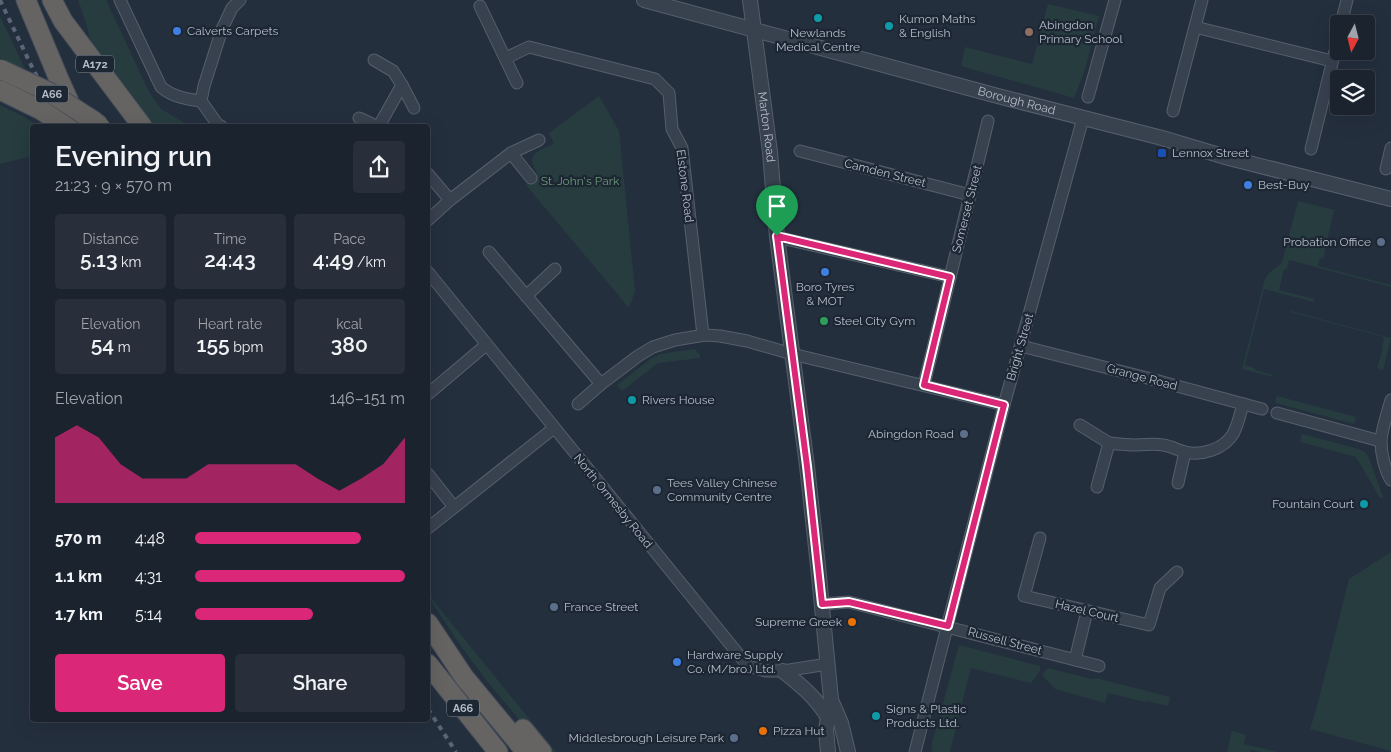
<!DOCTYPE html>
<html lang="en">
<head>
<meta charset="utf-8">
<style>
  body { margin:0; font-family:Raleway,sans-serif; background:#282f3a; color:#f1f3f6; height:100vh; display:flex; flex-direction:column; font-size:19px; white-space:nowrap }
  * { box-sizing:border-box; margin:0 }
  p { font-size:16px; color:#a0a4aa }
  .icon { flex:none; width:28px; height:28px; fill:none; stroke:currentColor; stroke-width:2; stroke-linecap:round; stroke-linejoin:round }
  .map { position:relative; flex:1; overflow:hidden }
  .sheet { position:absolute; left:30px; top:124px; width:400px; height:598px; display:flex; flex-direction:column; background:#1b232e; border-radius:5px; box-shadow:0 5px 20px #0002,0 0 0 1px #39404a }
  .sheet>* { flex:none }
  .needle { width:32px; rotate:187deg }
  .fabs { position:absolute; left:1330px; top:15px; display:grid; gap:10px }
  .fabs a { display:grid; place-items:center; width:45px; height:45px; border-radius:5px; background:#1b232e; box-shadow:0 5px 20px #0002,0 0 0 1px #39404a; font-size:25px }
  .pin { position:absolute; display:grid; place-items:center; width:42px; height:42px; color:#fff; margin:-51px -21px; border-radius:50% 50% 50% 0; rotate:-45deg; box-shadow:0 0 5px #0007 }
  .pin .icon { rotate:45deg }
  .round { display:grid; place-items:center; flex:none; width:52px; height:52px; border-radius:5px; background:#282f3a }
  .overview { display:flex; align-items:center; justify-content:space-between; height:85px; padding:0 25px }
  h1 { font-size:28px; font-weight:600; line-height:38px }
  .metrics { display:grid; grid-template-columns:repeat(3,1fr); gap:8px; height:85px; padding:5px 25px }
  .metrics div { display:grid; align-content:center; border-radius:5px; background:#282f3a; text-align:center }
  .metrics b { font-size:21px; font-weight:600 }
  .metrics small { font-size:14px; font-weight:400 }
  .metrics p { font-size:14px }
  .chart { height:140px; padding:10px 25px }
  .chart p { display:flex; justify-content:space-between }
  .chart svg { width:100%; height:90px; margin-top:5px; fill:#db2777; opacity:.7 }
  .cta { display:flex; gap:10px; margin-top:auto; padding:10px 25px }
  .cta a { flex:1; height:58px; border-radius:5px; background:#db2777; color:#fff; font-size:20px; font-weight:600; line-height:58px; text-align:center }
  .cta a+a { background:#282f3a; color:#f1f3f6 }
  ul { padding:0 25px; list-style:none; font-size:16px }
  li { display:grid; grid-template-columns:80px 60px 1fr; align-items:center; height:38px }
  li i { height:12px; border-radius:6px; background:#db2777 }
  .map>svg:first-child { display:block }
  .green { fill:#263c3f }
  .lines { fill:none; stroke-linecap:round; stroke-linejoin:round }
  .minor-casing { stroke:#565f6c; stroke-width:13 }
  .tertiary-casing { stroke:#565f6c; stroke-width:16 }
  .trunk-casing { stroke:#434c59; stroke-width:21 }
  .minor { stroke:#38414e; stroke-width:11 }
  .tertiary { stroke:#38414e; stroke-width:14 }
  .trunk { stroke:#656462; stroke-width:19 }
  .rail { stroke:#5a6575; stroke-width:4; stroke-dasharray:5 5; stroke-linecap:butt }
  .trunk-bridge-casing { stroke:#434c59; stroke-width:21; stroke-linecap:butt }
  .trunk-bridge { stroke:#656462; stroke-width:19 }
  .route-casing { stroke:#fff; stroke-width:10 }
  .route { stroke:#db2777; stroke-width:6 }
  .culture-dot { fill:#0f9aa8; stroke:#1d2633; stroke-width:2 }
  .shop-dot { fill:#3f7fe0; stroke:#1d2633; stroke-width:2 }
  .education-dot { fill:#8d6e63; stroke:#1d2633; stroke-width:2 }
  .transit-dot { fill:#1a4fb4; stroke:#1d2633; stroke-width:2 }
  .service-dot { fill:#5c6f8a; stroke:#1d2633; stroke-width:2 }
  .leisure-dot { fill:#2e9e5b; stroke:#1d2633; stroke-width:2 }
  .food-dot { fill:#e8710a; stroke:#1d2633; stroke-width:2 }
  .labels { text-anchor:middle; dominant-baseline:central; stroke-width:4.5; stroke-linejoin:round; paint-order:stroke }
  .shield { fill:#1d2633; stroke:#878f9c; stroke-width:1 }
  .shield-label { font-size:11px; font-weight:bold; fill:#b4bcc9 }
  .poi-label { font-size:12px; fill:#b4bcc9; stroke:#1d2633; text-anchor:start }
  .street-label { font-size:12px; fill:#b4bcc9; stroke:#1d2633 }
  .park-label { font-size:12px; fill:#6b9a76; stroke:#1d2633 }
</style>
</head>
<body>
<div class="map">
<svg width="1391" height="752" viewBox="0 0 1391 752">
  <rect width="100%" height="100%" fill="#242f3e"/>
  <g class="green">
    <path d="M78,0H106L149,92L161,109L190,126H150L93,51L86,23Z"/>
    <path d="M1048,4L1099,16L1084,73L1074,98L961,66L965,47L1032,64Z"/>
    <path d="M0,16L25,69L2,60L0,57Z"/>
    <path d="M599,96L619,131L635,291L629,308L526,185L531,178L537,175C536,171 533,166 532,162C531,152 546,147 554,144L549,133Z"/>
    <path d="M0,105L24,117L39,126H32V156L0,164Z"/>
    <path d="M1298,201L1334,210L1323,259L1320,258L1318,266L1391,285V287L1289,260L1287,269H1284L1279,290L1314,299V302L1264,289L1245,365L1255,368V370L1273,375V377L1242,369L1265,279C1268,272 1277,268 1282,262Z"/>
    <path d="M1291,311L1391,338L1383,370L1377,368L1383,348L1382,347L1384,337L1290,312Z"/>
    <path d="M695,349L700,355V358L658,363L622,391L617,385L652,358L660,354Z"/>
    <path d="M1277,396L1356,417L1354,424L1275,403Z"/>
    <path d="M1302,434L1359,449L1365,452L1369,458L1383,497L1380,498L1356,457L1300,442Z"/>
    <path d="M1391,552V751L1310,729L1316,710L1349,579Z"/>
    <path d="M428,594L556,752H547L490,685L460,645L428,596Z"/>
    <path d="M959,645L1040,666V671L1031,683L971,668L950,751L951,752H934L932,751V743Z"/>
    <path d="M1048,668L1092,679L1096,678L1170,697L1168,706L1146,701L1145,702L1108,693L1105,703L1055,689L1042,675Z"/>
    <path d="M1232,731L1246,735L1244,744L1277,752H1260L1251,750L1250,752H1227Z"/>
  </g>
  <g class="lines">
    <defs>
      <g id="minor">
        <path d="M120,0L161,87C173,97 186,99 201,101"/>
        <path d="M480,6L517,83"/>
        <path d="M1341,24L1347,0"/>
        <path d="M1195,27L1332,61"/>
        <path d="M506,58L529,47L655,79L669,93L672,129L682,148L703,335"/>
        <path d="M374,60L393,71L402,85L414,108"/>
        <path d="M1088,97L1115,0"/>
        <path d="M1173,111L1202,0"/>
        <path d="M359,118L376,126"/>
        <path d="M221,126L218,125L201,101L204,86L222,29L232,8L240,0"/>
        <path d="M379,126L402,85"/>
        <path d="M1311,149L1339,35"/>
        <path d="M800,151L970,195"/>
        <path d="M511,153L531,178"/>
        <path d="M1386,169L1391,148"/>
        <path d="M428,174L450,200"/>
        <path d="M428,220L450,200L511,153L539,140"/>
        <path d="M777,237L950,277"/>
        <path d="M489,252L601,384"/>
        <path d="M428,272L748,666L766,671H783L828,664"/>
        <path d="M526,296L555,269"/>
        <path d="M1021,346L1151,379L1262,409"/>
        <path d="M924,385L988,121"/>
        <path d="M428,394L486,345"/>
        <path d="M1391,400C1388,411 1381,431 1381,442C1381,454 1385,470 1391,480"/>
        <path d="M578,404L601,384L638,356L653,347L675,340L705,335L720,336L747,341L792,354L1004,405"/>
        <path d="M1277,413L1380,441"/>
        <path d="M1080,425L1109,443"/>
        <path d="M428,474L454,507"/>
        <path d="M1178,483L1185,452"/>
        <path d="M1097,487L1109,443C1118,444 1127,445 1136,445C1145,445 1154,443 1163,445C1171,446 1177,450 1185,452C1202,456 1224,449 1233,434C1238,425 1240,414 1243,404"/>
        <path d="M428,528L554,428"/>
        <path d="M1040,538L1024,596L1149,625L1160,588L1177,572"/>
        <path d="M822,604L849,602L1099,666"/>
        <path d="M1075,660L1087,611"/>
        <path d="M915,752L1004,405L1083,118"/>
      </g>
      <g id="tertiary">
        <path id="s1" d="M644,0L994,95L1162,138L1229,158L1391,199"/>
        <path id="s2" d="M750,0L770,152L777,237L807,466L818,566L831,699L826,730L828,752"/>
        <path d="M783,671C803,687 814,696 828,717"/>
        <path d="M831,700L841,723L848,752"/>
      </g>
      <g id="trunk">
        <path d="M26,0L58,77L80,126"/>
        <path d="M52,0L63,21L142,126"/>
        <path d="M428,623L464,677L526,752"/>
        <path d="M428,664L498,752"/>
        <path d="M523,729L542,752"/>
      </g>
    </defs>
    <use href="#minor" class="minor-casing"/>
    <use href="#tertiary" class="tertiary-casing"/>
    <use href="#trunk" class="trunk-casing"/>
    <use href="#minor" class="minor"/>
    <use href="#tertiary" class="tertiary"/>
    <use href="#trunk" class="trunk"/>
    <g class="rail">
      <path d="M0,0L31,65L63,126"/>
      <path d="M428,709L456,752"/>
    </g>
    <defs>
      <g id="trunk-bridge">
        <path d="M0,69L49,92L94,121L100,126"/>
        <path d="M0,90L41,110L65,126"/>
      </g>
    </defs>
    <use href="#trunk-bridge" class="trunk-bridge-casing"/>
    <use href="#trunk-bridge" class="trunk-bridge"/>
  </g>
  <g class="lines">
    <defs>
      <path id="route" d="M777,236L950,277L924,385L1004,405L948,626L849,602L822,604L807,466Z"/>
    </defs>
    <use href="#route" class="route-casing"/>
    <use href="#route" class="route"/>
  </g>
  <g class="culture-dot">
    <circle cx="818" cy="18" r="5"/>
    <circle cx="889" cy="26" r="5"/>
    <circle cx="632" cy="400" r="5"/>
    <circle cx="1364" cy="504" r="5"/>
    <circle cx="876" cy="716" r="5"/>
  </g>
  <g class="shop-dot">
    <circle cx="177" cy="31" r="5"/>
    <circle cx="1248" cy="185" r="5"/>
    <circle cx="825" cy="272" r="5"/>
    <circle cx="677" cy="662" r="5"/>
  </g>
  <circle class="education-dot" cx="1029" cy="32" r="5"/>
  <rect class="transit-dot" x="1157" y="148" width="10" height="10" rx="2.5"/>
  <g class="service-dot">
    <circle cx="1381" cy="242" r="5"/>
    <circle cx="964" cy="434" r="5"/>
    <circle cx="657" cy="490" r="5"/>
    <circle cx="554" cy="607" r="5"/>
    <circle cx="734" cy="738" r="5"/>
  </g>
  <circle class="leisure-dot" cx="824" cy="321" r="5"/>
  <g class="food-dot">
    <circle cx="852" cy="622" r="5"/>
    <circle cx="763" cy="731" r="5"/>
  </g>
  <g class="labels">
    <g class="shield">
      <rect x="76" y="55.5" width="38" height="17" rx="4"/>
      <rect x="36" y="85.5" width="32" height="17" rx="4"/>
      <rect x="447" y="699.5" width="32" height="17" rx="4"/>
    </g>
    <g class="shield-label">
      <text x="95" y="64">A172</text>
      <text x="52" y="94">A66</text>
      <text x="463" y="708">A66</text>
    </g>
    <g class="poi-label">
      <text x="899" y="19">Kumon Maths<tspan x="899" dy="14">&amp; English</tspan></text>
      <text x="1039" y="25">Abingdon<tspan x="1039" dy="14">Primary School</tspan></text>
      <text x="187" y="31">Calverts Carpets</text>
      <text x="818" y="33" text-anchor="middle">Newlands<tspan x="818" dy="14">Medical Centre</tspan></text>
      <text x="1172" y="153">Lennox Street</text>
      <text x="1258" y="185">Best-Buy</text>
      <text x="1371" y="242" text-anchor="end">Probation Office</text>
      <text x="825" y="287" text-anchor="middle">Boro Tyres<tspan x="825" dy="14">&amp; MOT</tspan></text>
      <text x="834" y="321">Steel City Gym</text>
      <text x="642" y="400">Rivers House</text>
      <text x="954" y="434" text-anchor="end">Abingdon Road</text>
      <text x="667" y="483">Tees Valley Chinese<tspan x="667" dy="14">Community Centre</tspan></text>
      <text x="1354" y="504" text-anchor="end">Fountain Court</text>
      <text x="564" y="607">France Street</text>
      <text x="842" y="622" text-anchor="end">Supreme Greek</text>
      <text x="687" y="655">Hardware Supply<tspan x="687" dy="14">Co. (M/bro.) Ltd.</tspan></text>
      <text x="886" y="709">Signs &amp; Plastic<tspan x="886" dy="14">Products Ltd.</tspan></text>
      <text x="773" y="731">Pizza Hut</text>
      <text x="724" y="738" text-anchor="end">Middlesbrough Leisure Park</text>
    </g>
    <g class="street-label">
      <text stroke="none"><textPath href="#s1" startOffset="386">Borough Road</textPath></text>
      <text stroke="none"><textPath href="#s2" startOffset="128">Marton Road</textPath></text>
      <text transform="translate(885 173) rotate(14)">Camden Street</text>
      <text transform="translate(685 186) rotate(83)">Elstone Road</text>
      <text transform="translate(967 209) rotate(-76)">Somerset Street</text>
      <text transform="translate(1020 347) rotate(-74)">Bright Street</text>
      <text transform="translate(1142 377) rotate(15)">Grange Road</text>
      <text transform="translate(613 501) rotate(51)">North Ormesby Road</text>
      <text transform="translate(1087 611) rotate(13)">Hazel Court</text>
      <text transform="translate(1005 641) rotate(15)">Russell Street</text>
    </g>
    <g class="park-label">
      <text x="580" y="181">St. John's Park</text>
    </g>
  </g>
</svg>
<div class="fabs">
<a><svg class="needle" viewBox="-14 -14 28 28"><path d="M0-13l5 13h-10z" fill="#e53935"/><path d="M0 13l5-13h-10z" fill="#a0a4aa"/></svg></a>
<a><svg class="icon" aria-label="layers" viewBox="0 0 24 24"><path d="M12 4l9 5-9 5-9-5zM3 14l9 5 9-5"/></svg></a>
</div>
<div class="pin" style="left:777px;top:236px;background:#1e9e55"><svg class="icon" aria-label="arrive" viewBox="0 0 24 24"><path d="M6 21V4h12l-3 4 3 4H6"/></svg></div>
<section class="sheet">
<div class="overview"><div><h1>Evening run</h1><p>21:23 · 9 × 570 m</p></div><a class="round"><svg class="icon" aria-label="share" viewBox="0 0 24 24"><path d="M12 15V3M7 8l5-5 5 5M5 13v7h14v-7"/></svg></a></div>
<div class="metrics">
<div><p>Distance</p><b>5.13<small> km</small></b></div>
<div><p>Time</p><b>24:43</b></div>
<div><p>Pace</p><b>4:49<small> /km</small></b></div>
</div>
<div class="metrics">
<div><p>Elevation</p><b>54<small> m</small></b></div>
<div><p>Heart rate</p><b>155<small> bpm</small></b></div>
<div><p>kcal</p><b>380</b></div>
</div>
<div class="chart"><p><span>Elevation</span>146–151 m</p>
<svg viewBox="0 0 160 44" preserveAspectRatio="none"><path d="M0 44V12L10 6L20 12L30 25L40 32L50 32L60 32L70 25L80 25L90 25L100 25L110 25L120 32L130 38L140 32L150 25L160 12V44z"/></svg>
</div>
<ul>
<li><b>570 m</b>4:48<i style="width:79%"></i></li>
<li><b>1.1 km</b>4:31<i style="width:100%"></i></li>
<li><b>1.7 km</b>5:14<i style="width:56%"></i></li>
</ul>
<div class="cta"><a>Save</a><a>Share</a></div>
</section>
</div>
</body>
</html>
